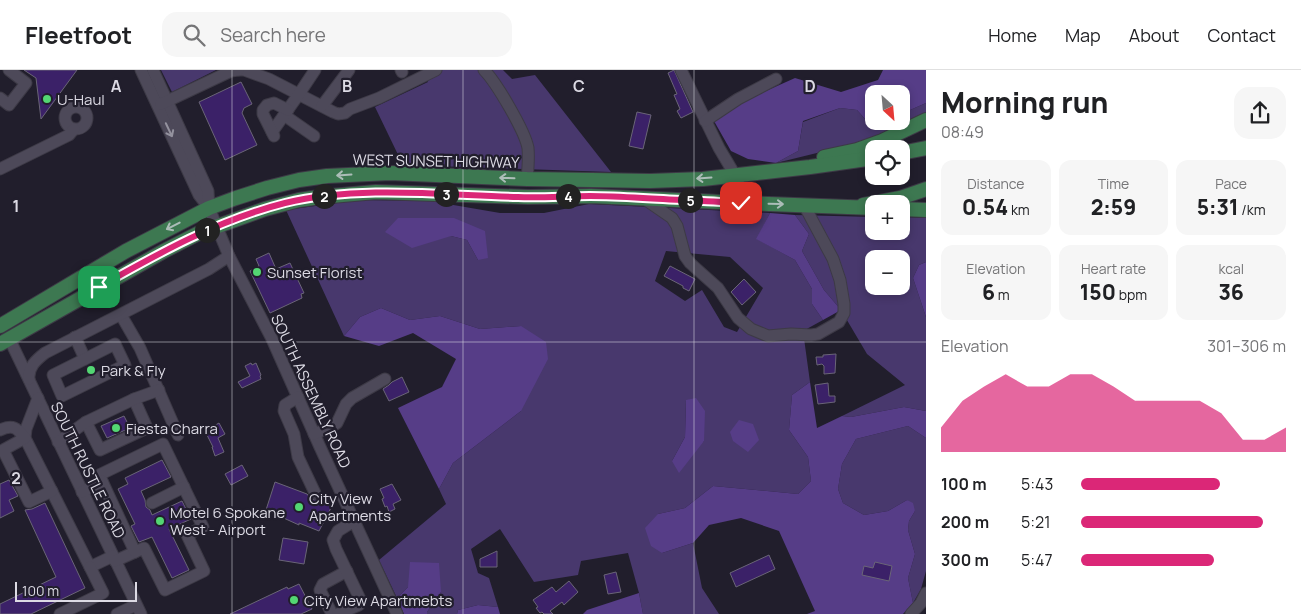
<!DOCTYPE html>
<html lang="en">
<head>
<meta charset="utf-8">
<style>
  body { margin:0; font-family:Manrope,sans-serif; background:#f6f6f6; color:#202124; height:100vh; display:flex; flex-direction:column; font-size:19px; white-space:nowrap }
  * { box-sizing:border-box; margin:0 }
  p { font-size:16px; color:#757577 }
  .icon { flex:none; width:28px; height:28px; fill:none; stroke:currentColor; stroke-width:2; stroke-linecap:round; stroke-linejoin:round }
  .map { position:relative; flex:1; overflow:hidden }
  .drawer { display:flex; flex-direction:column; background:#fff; width:375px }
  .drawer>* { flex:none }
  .needle { width:32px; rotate:154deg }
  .controls { position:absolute; left:865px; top:15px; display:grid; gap:10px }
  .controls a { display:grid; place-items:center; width:45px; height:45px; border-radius:10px; background:#fff; box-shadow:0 2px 8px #0003; font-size:25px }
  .scale { position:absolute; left:15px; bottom:12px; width:122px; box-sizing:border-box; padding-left:5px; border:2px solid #dcdae4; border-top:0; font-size:14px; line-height:18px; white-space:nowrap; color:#dcdae4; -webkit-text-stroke:4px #211e2c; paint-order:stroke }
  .pin { position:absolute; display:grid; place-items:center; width:42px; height:42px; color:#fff; margin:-21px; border-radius:10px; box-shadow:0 2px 8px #0006 }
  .km { position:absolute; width:25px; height:25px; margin:-12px; border-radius:50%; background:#222; color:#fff; font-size:14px; line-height:25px; text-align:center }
  .round { display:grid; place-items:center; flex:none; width:52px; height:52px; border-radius:15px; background:#f6f6f6 }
  .summary { display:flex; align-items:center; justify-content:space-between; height:85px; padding:0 15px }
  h1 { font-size:28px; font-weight:800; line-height:38px }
  .stats { display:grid; grid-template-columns:repeat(3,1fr); gap:8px; height:85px; padding:5px 15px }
  .stats div { display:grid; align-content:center; border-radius:12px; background:#f6f6f6; text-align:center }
  .stats b { font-size:21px; font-weight:800 }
  .stats small { font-size:14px; font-weight:400 }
  .stats p { font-size:14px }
  .chart { height:140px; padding:10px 15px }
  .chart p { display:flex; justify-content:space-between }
  .chart svg { width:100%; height:90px; margin-top:5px; fill:#db2777; opacity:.7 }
  ul { padding:0 15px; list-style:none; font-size:16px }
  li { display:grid; grid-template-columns:80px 60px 1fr; align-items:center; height:38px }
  li i { height:12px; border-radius:6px; background:#db2777 }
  header { display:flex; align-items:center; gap:30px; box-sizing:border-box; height:70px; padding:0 25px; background:#fff; border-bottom:1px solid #e0e0e0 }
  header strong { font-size:24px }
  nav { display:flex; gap:28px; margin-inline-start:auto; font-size:18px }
  .search { width:350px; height:45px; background:#f6f6f6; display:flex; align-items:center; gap:12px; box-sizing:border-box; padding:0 18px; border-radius:15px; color:#757577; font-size:19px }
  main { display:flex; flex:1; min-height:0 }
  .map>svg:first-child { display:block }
  .green { fill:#48386d; fill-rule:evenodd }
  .forest { fill:#563d87 }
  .building { fill:#3b2168; stroke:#6a6577 }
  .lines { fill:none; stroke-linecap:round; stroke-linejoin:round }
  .minor-casing { stroke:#3d3a46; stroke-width:13 }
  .major-casing { stroke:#3d3a46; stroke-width:16 }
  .minor { stroke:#4d4959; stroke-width:11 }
  .major { stroke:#3d7851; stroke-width:14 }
  .oneway { stroke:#94929e }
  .oneway2 { stroke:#acbdb8 }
  .route-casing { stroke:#fff; stroke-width:10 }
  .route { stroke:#db2777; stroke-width:6 }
  .grid { fill:none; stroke:#dcdae4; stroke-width:1; stroke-opacity:0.55 }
  .poi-dot { fill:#53d673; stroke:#211e2c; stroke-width:2 }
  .labels { text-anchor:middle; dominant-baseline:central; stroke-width:4.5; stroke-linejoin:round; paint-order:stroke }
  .poi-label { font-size:15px; fill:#dcdae4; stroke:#211e2c; text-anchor:start }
  .street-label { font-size:15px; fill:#dcdae4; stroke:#211e2c }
  .grid-label { font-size:16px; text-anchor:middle; font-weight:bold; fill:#dcdae4; stroke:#211e2c; stroke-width:4.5; stroke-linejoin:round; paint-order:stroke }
</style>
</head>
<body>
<header>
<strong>Fleetfoot</strong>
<div class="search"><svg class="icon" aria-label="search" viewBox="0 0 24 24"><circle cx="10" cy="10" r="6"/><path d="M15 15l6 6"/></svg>Search here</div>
<nav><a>Home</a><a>Map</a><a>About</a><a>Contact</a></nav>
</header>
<main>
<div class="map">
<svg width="926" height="544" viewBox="0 0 926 544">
  <rect width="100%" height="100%" fill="#211e2c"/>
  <g class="green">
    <path d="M161,0H216L172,22Z"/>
    <path d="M422,0H503L512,9L535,5L611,102L403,95L375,37L428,12Z"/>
    <path d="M926,33V44L870,70L776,93L798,81L803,52L840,38L857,40L866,50L874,49V51H901V44Z"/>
    <path d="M359,130L430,131L500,143H544L589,134L770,143L757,169L795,190L812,219V234L823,250L803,261L810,312L792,325L789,360L808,387L811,411L798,424L713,416L685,438L658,444L662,483L693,473L702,518L719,544H643L639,523L628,483L581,491L578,505L534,512L500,459L471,479L478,503L489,508L498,537L478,535L458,540L457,544H427V542L441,522L408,517L397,528L379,490L446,434L439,419L453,393L521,341V256L480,259L440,246L410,250L381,238L360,247L344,266L286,140ZM485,161L478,190L467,170L451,166ZM666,181L730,187L763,218L737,262L724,257L702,220L685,231L655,211ZM686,330L704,371L672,391L685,367Z"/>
    <path d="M795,145L874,147V161H901V147L926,148V192L919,195L913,208L926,247V341L904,337L851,347L842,346L905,315L867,284L841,240L824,220L802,181L809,164ZM874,189H901V216H874Z"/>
    <path d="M908,356L926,368V501L921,519L913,533L908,508L915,484L908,460L909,451L915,441L907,430L888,441L864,445L843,433L838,419L842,394L856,369Z"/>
  </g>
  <g class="forest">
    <path d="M883,0H926V33L901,44V24H874V49L866,50L857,40L840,38L803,51L798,81L776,93L748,89L731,81L714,51L739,33L795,8L841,22L878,10Z"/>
    <path d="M770,143L795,145L809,164L802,181L824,220L841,240L823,250L812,234V219L795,190L756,169Z"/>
    <path d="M398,148H454L485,161L488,188L478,190L467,170L451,166L412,178L385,162Z"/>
    <path d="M926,192V247L913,208L919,195Z"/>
    <path d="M381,238L410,250L440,246L480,259L521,256L546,272L548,289L521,341L453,393L439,419L398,338L442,317L456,289L413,263L379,276L344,266L360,247Z"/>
    <path d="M810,312L817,358L842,346L851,347L904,337L926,341V368L908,356L856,369L842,394L838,419L843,433L864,445L888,441L907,430L913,433L915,441L909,451L908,460L915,484L908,508L913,533L903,544H807L815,541L779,461L741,448L709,455L693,473L662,483L651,476L645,458L658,444L685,438L713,416L798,424L811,411L808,387L789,360L792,325Z"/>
    <path d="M696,328L705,341L704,371L679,403L672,391L685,367L686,330Z"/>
    <path d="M739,350L753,354L759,370L748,382L733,371L730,362Z"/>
    <path d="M410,492L439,493L441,522L427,542V544H404L397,528L408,517Z"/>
    <path d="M639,523L643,544H583L587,540Z"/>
    <path d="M478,535L498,537L500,544H457L458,540Z"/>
  </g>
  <g class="building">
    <path d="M24,0H77L41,49L36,8Z"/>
    <path d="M674,0L693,42L681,48L677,41L680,39L674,25L677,24L668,3Z"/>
    <path d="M241,12L252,34L244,38L242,43L257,75L225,90L199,32Z"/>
    <path d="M637,42L651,45L643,79L629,76Z"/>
    <path d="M269,183L276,199L290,193L304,223L301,224L302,228L270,243L250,201L259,196L256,189Z"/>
    <path d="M670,196L695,209L689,221L683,218V216L664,206Z"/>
    <path d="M744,209L756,222L742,235L731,222Z"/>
    <path d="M836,284L835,303L824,304V296L822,294L817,295L816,287H823V285Z"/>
    <path d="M251,293L252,295L256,293L261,305L260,306L261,309L242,318L238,312L250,306L245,296Z"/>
    <path d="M402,307L409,322L389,331L383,319L389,315L392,312Z"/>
    <path d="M828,313L829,326H835V332L818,334L815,315Z"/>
    <path d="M124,346L130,358L107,368L101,356Z"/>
    <path d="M219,353L225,364L218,368L224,382L215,386L212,377H213L205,361Z"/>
    <path d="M162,390L171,407L141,421L145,430L146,437L150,440L152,445L182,431L191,449L169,459L189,500L172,508L152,467L139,472L131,456L135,454L118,419L128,414L125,408Z"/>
    <path d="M242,395L248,406L231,415L225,404Z"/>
    <path d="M9,410L18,426L9,430L14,441L0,448V414Z"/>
    <path d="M275,412L307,424L311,429L315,430L319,429L332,436L319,461L299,453V455L266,440Z"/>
    <path d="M392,414L401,430L393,434L395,439L389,442L387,436L385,437L382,429L384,428L380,419Z"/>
    <path d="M45,433L85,518L31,544H0V534L56,507L25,440L32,439Z"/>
    <path d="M283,468L308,472L304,494L279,490Z"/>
    <path d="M497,481V497H480V489Z"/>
    <path d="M769,485L775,499L736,517L730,503Z"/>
    <path d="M875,492L892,496L889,511L862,505L864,496L873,498Z"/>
    <path d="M616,502L621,522L608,524L604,505Z"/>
    <path d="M569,511L578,522L564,535L562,532L550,541L553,544H544L542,542L540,543L536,538L538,537L533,530L552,517L556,522Z"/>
    <path d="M299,514L312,539L301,544H230L287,517L288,519Z"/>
  </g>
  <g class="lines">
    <defs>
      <g id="minor">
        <path d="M141,0L199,125L209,138L229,186L272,269L320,377L397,544"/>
        <path d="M153,0L208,121L209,138"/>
        <path d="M239,0H244L269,9L333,42L338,44L345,43L350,39L379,28L436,0"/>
        <path d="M401,0L402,2"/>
        <path d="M484,0C496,12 525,61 528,78C529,88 528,99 527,109"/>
        <path d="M681,0L719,78L735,105L739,114L741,133"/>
        <path d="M0,28L9,35L26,13L9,0"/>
        <path d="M161,34L231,1L238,0"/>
        <path d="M322,36L349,0"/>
        <circle cx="76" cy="48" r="11"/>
        <path d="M284,45L314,66"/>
        <path d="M705,51L738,29L776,9"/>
        <path d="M272,62L299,24L315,0"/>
        <path d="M274,66L263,44V40L267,35L274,33L288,40"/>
        <path d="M0,99L69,65L74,59"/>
        <path d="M643,128L672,148L677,156L685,186L690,193L718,218L738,248L751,259L768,266L791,264L811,265L818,264L839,252L844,243V234L840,210L833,189L804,135"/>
        <path d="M121,245L140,278L178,365"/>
        <path d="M75,267L85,289"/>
        <path d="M9,268L141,544"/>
        <path d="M115,274L125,295L62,326L53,305Z"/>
        <path d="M29,309C28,297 36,290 45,283L209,199L229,186"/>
        <path d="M298,327L285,335L284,341L294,364L298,387L315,423"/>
        <path d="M38,328L26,359L25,368L90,497L113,486"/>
        <path d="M86,352L100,380L147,358L134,329"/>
        <path d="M0,360C13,354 17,358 25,368L3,380L29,432L52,421"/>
        <path d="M314,364L331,357L337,353L346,334L352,328L385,309"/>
        <path d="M58,372L86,352L134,329L159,320"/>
        <path d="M102,411L99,405L163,374L203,457L187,465L204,501L165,520L144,478L115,491"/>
        <path d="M82,422L102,411L135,482"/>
        <path d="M152,433L184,417"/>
        <path d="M60,544L103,523L90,497"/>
        <path d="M117,544L136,535"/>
        <path d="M332,544L320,520L323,514L347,501"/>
        <path d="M338,544L359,535L360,529L336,479L333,470L338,461L354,451"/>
        <path d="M911,544L921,533L926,523"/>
      </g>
      <g id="major">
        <path d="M901,83L926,78"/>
        <path d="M824,87L857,80L882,71L926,50"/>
        <path d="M863,135L900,128L926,119"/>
        <path d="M901,139L926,140"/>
        <path d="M0,256L126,181L209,138L236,128L267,118L299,110L327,106L390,103L527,109L592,110L650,111L703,109L810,97L874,88"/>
        <path d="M0,274L164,181L199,163L265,139L299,130L320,127L376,122L528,127L591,126L741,133L874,138"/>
      </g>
    </defs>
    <use href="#minor" class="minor-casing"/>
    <use href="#major" class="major-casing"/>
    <use href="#minor" class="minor"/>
    <use href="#major" class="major"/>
  </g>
  <defs><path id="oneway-shaft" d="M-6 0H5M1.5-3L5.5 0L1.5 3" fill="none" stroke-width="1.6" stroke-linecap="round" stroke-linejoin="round" transform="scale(1.25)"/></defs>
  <use class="oneway" href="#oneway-shaft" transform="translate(169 60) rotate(65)"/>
  <g class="oneway2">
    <use href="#oneway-shaft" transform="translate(344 105) rotate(176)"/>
    <use href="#oneway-shaft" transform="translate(507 108) rotate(-178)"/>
    <use href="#oneway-shaft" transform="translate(704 108) rotate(176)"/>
    <use href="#oneway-shaft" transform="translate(776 134) rotate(1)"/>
    <use href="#oneway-shaft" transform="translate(173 156) rotate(153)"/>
  </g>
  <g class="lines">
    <defs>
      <path id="route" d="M99,217C159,183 218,150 285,133C360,115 442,125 518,127C542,128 566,126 590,126C608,126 626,127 643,128C676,130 709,131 741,133"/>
    </defs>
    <use href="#route" class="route-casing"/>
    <use href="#route" class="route"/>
  </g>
  <path class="grid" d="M232,0V544M463,0V544M694,0V544M0,272H926"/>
  <g class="poi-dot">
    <circle cx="47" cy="29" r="5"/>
    <circle cx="257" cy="202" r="5"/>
    <circle cx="91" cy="300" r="5"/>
    <circle cx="116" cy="358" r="5"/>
    <circle cx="299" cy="437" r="5"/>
    <circle cx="160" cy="451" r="5"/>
    <circle cx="294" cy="530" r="5"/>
  </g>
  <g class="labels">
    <g class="poi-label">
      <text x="57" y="29">U-Haul</text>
      <text x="267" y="202">Sunset Florist</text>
      <text x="101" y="300">Park &amp; Fly</text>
      <text x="126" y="358">Fiesta Charra</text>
      <text x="309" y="428">City View<tspan x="309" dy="17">Apartments</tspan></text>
      <text x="170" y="442">Motel 6 Spokane<tspan x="170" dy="17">West - Airport</tspan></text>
      <text x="304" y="530">City View Apartmebts</text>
    </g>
    <g class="street-label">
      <text transform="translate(436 91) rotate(1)">WEST SUNSET HIGHWAY</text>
      <text transform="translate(311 321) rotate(65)">SOUTH ASSEMBLY ROAD</text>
      <text transform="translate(88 400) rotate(64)">SOUTH RUSTLE ROAD</text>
    </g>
  </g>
  <g class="grid-label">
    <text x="116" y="22">A</text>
    <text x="347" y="22">B</text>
    <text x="579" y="22">C</text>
    <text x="810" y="22">D</text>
    <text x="16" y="142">1</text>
    <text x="16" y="414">2</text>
  </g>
</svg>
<div class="controls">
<a><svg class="needle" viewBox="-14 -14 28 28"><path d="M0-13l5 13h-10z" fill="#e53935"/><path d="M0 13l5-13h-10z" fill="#757577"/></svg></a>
<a><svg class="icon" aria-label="locate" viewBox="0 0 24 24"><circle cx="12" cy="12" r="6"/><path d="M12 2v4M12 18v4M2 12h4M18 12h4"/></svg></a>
<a>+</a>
<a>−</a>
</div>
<div class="scale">100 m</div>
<div class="pin" style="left:99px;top:217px;background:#1e9e55"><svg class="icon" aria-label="arrive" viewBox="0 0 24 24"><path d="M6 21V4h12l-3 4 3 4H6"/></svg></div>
<div class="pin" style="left:741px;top:133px;background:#d93025"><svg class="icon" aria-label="check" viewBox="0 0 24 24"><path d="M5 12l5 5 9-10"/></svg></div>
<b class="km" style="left:207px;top:160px">1</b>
<b class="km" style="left:324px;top:126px">2</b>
<b class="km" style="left:446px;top:124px">3</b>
<b class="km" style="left:568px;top:126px">4</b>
<b class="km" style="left:690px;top:130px">5</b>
</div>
<section class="drawer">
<div class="summary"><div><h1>Morning run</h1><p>08:49</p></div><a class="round"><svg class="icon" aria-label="share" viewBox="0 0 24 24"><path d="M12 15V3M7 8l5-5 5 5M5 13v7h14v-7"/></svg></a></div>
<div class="stats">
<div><p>Distance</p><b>0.54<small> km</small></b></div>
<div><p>Time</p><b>2:59</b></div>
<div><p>Pace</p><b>5:31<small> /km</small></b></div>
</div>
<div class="stats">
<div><p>Elevation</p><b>6<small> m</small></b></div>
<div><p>Heart rate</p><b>150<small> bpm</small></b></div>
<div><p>kcal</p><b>36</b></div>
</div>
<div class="chart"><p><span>Elevation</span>301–306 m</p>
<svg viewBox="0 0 160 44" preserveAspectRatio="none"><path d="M0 44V32L10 19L20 12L30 6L40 12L50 12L60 6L70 6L80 12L90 19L100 19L110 19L120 19L130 25L140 38L150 38L160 32V44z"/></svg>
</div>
<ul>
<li><b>100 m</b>5:43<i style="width:68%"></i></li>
<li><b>200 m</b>5:21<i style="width:89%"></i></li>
<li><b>300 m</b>5:47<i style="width:65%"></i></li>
</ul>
</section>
</main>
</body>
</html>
